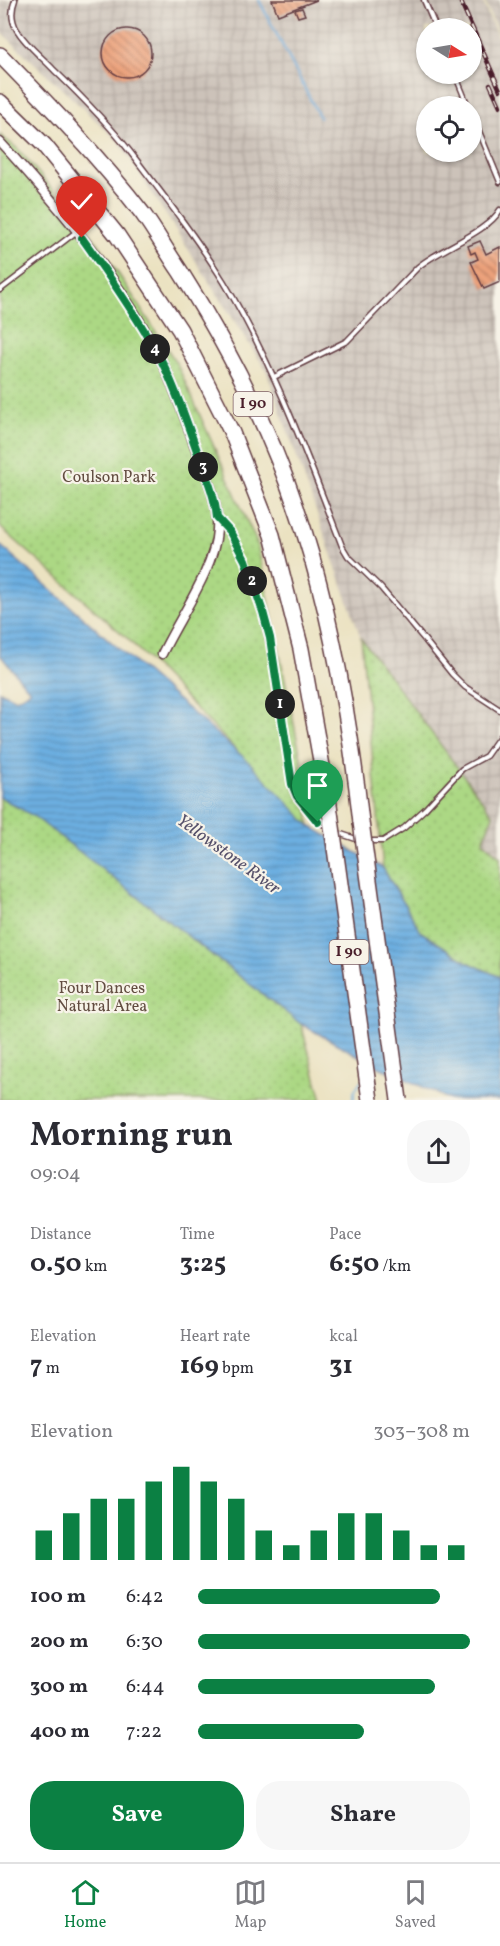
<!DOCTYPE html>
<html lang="en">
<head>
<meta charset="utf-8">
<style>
  body { margin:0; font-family:Vollkorn,serif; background:#f7f7f7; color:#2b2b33; height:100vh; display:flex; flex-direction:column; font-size:22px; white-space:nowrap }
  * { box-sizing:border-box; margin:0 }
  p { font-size:20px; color:#7c7c81 }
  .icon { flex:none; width:33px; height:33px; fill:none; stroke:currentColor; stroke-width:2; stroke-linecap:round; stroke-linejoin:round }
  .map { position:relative; height:1100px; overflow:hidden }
  .details { display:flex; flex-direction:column; background:#fff; flex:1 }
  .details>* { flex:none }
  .needle { width:39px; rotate:101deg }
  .fabs { position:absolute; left:416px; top:18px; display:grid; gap:12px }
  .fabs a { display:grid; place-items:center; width:66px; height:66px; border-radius:50%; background:#fff; box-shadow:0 2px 4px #0004; font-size:30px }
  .pin { position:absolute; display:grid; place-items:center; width:51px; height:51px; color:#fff; margin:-62px -26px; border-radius:50% 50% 50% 0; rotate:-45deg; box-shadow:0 0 6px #0007 }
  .pin .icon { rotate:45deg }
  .km { position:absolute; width:30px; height:30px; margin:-15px; border-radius:50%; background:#222; color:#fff; font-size:16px; line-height:30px; text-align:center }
  .round { display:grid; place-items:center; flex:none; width:63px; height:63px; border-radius:24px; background:#f7f7f7 }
  .summary { display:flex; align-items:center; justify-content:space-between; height:102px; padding:0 30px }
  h1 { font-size:33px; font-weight:700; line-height:45px }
  .stats { display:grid; grid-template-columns:repeat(3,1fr); gap:9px; height:102px; padding:6px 30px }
  .stats div { display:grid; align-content:center }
  .stats b { font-size:26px; font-weight:700 }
  .stats small { font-size:16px; font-weight:400 }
  .stats p { font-size:16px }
  .chart { height:168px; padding:12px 30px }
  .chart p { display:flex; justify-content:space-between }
  .chart svg { width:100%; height:108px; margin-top:6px; stroke:#0b8043; stroke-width:6 }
  .button { display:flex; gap:12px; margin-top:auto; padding:12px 30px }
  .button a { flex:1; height:69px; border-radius:24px; background:#0b8043; color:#fff; font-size:24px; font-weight:700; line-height:69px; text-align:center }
  .button a+a { background:#f7f7f7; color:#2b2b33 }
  ul { padding:0 30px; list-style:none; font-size:20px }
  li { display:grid; grid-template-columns:96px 72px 1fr; align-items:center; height:45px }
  li i { height:15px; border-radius:8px; background:#0b8043 }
  .tabs { display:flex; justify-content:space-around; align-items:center; height:84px; border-top:2px solid #e1e1e2; background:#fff; font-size:16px; color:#7c7c81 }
  .tabs a { display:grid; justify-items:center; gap:3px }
  .tabs .selected { color:#0b8043 }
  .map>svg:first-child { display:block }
  .industrial { fill:url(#industrial-grid); fill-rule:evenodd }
  .park { fill:url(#park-dots); stroke:#7b7c58; stroke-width:1.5 }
  .water { fill:url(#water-rules); stroke:#5b6786; stroke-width:1.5 }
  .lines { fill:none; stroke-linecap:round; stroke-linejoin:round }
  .stream { stroke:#6cafe1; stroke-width:2 }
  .building { fill:url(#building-back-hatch) }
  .lane-casing { stroke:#623c42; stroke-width:7 }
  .street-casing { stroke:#623c42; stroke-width:11 }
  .highway-casing { stroke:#623c42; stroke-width:18 }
  .lane { stroke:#fff; stroke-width:4 }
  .street { stroke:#fff; stroke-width:8 }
  .highway { stroke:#fff; stroke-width:15 }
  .rail-casing { stroke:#4a1f2b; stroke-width:4.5 }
  .rail { stroke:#f7f3e8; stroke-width:2; stroke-dasharray:7; stroke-linecap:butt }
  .highway-bridge-casing { stroke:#623c42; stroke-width:18; stroke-linecap:butt }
  .highway-bridge { stroke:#fff; stroke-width:15 }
  .route-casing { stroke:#fff; stroke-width:12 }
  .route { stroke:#0b8043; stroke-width:8 }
  .labels { text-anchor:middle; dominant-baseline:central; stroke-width:4.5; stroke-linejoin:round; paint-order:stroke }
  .shield { fill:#f7f3e8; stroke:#7e5f64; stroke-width:1.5 }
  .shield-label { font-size:15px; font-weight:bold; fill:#4a1f2b }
  .park-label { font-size:16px; fill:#624d41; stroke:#f7f3e8 }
  .water-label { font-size:18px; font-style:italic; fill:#56516b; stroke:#f7f3e8 }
</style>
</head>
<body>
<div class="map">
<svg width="500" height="1100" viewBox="0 0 500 1100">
  <defs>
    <pattern id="industrial-grid" width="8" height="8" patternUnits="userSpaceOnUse" patternTransform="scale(1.5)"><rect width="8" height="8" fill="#ccc2b9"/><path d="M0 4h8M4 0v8" fill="none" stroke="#b1a69f"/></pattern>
    <pattern id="park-dots" width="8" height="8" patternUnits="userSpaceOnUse" patternTransform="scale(1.5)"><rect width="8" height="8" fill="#acd884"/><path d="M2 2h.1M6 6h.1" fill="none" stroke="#96b972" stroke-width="1.8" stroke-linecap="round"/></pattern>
    <pattern id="water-rules" width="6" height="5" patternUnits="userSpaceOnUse" patternTransform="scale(1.5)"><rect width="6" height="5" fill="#6cafe1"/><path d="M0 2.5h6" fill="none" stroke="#5b8eb7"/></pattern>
    <pattern id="building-back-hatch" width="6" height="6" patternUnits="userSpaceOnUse" patternTransform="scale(1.5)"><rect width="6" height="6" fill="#eca27c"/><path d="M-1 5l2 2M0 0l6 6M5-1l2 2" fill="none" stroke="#c18366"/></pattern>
  </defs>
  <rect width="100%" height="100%" fill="#f7f3e8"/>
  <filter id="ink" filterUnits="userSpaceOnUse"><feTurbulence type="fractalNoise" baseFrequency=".0167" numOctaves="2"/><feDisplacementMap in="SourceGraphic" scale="12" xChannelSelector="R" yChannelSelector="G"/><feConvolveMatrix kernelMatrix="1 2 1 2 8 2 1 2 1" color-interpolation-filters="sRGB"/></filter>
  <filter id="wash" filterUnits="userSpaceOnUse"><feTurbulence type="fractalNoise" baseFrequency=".008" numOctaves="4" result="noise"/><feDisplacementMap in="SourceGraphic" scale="24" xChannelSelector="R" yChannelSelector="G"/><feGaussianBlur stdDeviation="1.35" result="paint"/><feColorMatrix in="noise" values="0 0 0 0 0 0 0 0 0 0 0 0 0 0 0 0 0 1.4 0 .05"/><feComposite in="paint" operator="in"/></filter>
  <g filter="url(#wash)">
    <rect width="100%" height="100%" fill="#ebe2c1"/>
    <g class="industrial">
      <path d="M0,0H482L500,43V857L483,841L493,815L361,638L266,370L119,142L0,31ZM426,28H471V74H426ZM426,106H471V152H426Z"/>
      <path d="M484,0H500V37Z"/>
    </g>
    <g class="park">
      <path d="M0,135L18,149L99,244L177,364L257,543L301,758L310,826L128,639L0,527Z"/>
      <path d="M361,638L493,815L483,841L500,857V977L467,962L421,932L383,868Z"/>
      <path d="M0,797L35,817L301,1024L322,1100H0Z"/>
    </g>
    <path class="water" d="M0,545L249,762L310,826L383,868L421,932L467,962L500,977V1100H451L377,1066L301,1024L35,817L0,797V691L16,699L30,691L0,655Z"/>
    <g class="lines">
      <g class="stream">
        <path d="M259,0L320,118"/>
        <path d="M353,1100L355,1090L361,1081"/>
      </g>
    </g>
    <g id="blocks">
      <g class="building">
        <path d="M272,0H317L278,15Z"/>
        <path d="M302,8L305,15L298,17L295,10Z"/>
        <circle cx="127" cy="53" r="24"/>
        <path d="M480,241L486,254L500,247V282L484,289L471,262L478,259L475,252L471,254L468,246Z"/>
      </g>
    </g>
  </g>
  <g filter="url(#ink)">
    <use href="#blocks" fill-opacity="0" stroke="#623c42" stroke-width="1.5"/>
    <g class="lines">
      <defs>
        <g id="lane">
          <path d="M15,0C11,10 11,20 17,30C26,45 42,57 54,70C81,96 108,123 131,153C163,195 196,237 224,282C274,365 307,456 342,546L348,556L381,588L424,639L452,674L465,687L500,710"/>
          <path d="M424,0L436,28"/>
          <path d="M455,74L468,106"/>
          <path d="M471,112L500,182"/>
          <path d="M0,290L76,232"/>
          <path d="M274,377L347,341L418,267C439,249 488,232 500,210"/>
          <path d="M220,521C236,538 244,559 252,581C275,647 282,716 292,784C300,802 312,818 329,828"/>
          <path d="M338,833L359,840"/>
          <path d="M366,841H383L404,828L425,809L462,769L486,756L500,736"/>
        </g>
        <path id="street" d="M0,142C60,207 123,282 162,362C175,389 185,418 195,447C205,472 219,502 217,530C215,568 179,618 162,654"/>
        <g id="highway">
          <path d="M0,55C50,106 99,157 143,214C156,232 167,252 180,271C231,351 274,437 303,528C333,623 350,723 361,822"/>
          <path d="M0,102L44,145L117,235L180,330L232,433L272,535L301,649L329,805"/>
        </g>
      </defs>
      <use href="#lane" class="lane-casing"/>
      <use href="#street" class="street-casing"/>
      <use href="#highway" class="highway-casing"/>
      <use href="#lane" class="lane"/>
      <use href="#street" class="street"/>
      <use href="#highway" class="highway"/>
      <defs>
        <g id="rail">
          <path d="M460,0L500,90"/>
          <path d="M490,84L500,106"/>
        </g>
      </defs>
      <use href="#rail" class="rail-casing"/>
      <use href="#rail" class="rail"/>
      <defs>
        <g id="highway-bridge">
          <path d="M329,805L370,1100"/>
          <path d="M361,822L399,1100"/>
        </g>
      </defs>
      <use href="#highway-bridge" class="highway-bridge-casing"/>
      <use href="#highway-bridge" class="highway-bridge"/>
    </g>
  </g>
  <g class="lines" filter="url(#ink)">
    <defs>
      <path id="route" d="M82,238C110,277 137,316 160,358C175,386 185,418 196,448C204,471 215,494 217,518L230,532L245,560L263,612L270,638L292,784L297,796L318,822"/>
    </defs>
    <use href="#route" class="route-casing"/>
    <use href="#route" class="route"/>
  </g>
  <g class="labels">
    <g class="shield">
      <rect x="233.5" y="392" width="39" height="24" rx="4.5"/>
      <rect x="329.5" y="940" width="39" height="24" rx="4.5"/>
    </g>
    <g class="shield-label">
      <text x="253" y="404">I 90</text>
      <text x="349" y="952">I 90</text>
    </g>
    <g class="park-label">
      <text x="109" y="478">Coulson Park</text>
      <text x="102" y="989">Four Dances<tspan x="102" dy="18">Natural Area</tspan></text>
    </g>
    <g class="water-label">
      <text transform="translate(228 855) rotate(36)">Yellowstone River</text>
    </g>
  </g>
</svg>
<div class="fabs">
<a><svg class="needle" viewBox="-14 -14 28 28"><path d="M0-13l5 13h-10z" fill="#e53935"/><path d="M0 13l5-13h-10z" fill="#7c7c81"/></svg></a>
<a><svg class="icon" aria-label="locate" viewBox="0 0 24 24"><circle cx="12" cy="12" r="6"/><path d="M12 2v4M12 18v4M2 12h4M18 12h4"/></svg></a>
</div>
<div class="pin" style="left:318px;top:822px;background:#1e9e55"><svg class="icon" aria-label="arrive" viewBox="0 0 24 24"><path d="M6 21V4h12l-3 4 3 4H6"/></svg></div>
<div class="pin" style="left:82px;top:238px;background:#d93025"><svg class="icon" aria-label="check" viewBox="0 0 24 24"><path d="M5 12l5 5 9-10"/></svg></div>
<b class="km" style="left:280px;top:704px">1</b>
<b class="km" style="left:252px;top:581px">2</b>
<b class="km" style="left:203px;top:467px">3</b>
<b class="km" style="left:155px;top:349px">4</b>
</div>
<section class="details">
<div class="summary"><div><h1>Morning run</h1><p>09:04</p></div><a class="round"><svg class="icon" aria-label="share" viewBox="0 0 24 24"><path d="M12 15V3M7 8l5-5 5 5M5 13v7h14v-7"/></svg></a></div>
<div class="stats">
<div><p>Distance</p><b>0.50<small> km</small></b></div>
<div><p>Time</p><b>3:25</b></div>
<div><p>Pace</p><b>6:50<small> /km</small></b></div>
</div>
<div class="stats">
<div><p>Elevation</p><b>7<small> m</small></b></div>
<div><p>Heart rate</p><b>169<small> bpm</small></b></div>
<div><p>kcal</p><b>31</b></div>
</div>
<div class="chart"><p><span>Elevation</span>303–308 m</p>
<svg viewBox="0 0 160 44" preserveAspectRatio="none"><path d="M5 44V32M15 44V25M25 44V19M35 44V19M45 44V12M55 44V6M65 44V12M75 44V19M85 44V32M95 44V38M105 44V32M115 44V25M125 44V25M135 44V32M145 44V38M155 44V38"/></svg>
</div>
<ul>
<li><b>100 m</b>6:42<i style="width:89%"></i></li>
<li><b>200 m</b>6:30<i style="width:100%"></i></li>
<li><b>300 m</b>6:44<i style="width:87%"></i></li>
<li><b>400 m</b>7:22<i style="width:61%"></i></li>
</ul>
<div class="button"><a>Save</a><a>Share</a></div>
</section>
<nav class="tabs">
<a class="selected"><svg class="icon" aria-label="home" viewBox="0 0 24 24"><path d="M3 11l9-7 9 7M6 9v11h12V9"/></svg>Home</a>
<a><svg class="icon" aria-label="map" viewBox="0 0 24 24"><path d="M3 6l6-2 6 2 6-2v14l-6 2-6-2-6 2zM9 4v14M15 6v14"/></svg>Map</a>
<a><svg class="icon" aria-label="saved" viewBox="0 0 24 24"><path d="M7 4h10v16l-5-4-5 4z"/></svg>Saved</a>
</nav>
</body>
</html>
